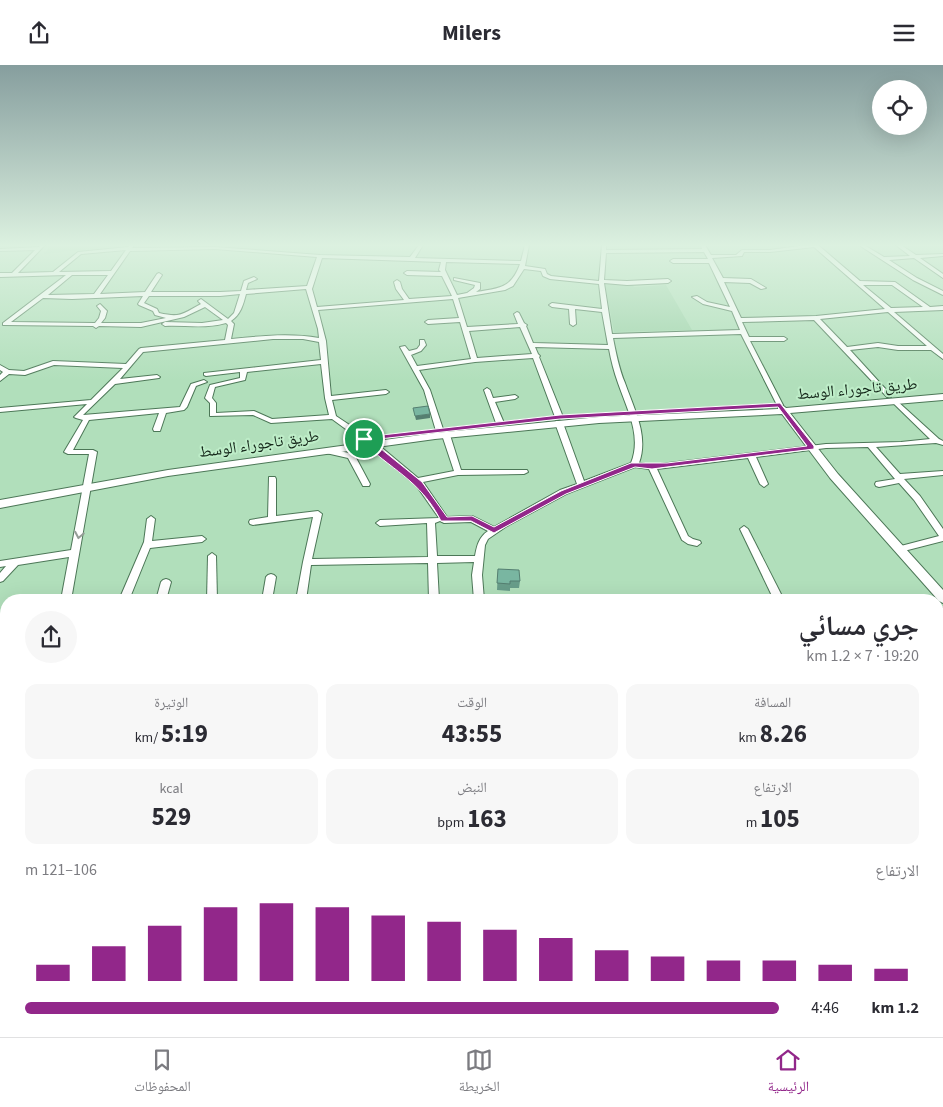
<!DOCTYPE html>
<html lang="ar">
<head>
<meta charset="utf-8">
<style>
  body { margin:0; font-family:"Source Sans 3","Noto Naskh Arabic",sans-serif; background:#f7f7f7; color:#2b2b33; direction:rtl; height:100vh; display:flex; flex-direction:column; font-size:19px; white-space:nowrap }
  * { box-sizing:border-box; margin:0 }
  p { font-size:16px; color:#7c7c81 }
  .icon { flex:none; width:28px; height:28px; fill:none; stroke:currentColor; stroke-width:2; stroke-linecap:round; stroke-linejoin:round }
  .map { position:relative; flex:1; overflow:hidden; direction:ltr }
  .side { position:absolute; left:0px; top:529px; width:944px; height:444px; display:flex; flex-direction:column; background:#fff; border-radius:20px 20px 0 0; box-shadow:0 5px 20px #0002; direction:rtl }
  .side>* { flex:none }
  .tools { position:absolute; left:872px; top:15px; display:grid; gap:10px }
  .tools a { display:grid; place-items:center; width:55px; height:55px; border-radius:50%; background:#fff; box-shadow:0 5px 20px #0002; font-size:25px }
  .pin { position:absolute; display:grid; place-items:center; width:42px; height:42px; color:#fff; margin:-21px; border:2px solid #fff; border-radius:50%; box-shadow:0 1px 5px #0007 }
  .round { display:grid; place-items:center; flex:none; width:52px; height:52px; border-radius:26px; background:#f7f7f7 }
  .head { display:flex; align-items:center; justify-content:space-between; height:85px; padding:0 25px }
  h1 { font-size:28px; font-weight:700; line-height:38px }
  .figures { display:grid; grid-template-columns:repeat(3,1fr); gap:8px; height:85px; padding:5px 25px }
  .figures div { display:grid; align-content:center; border-radius:12px; background:#f7f7f7; text-align:center }
  .figures b { font-size:25px; font-weight:700 }
  .figures small { font-size:14px; font-weight:400 }
  .figures p { font-size:14px }
  .chart { height:140px; padding:10px 25px }
  .chart p { display:flex; justify-content:space-between }
  .chart svg { width:100%; height:90px; margin-top:5px; stroke:#92278a; stroke-width:6 }
  ul { padding:0 25px; list-style:none; font-size:16px }
  li { display:grid; grid-template-columns:80px 60px 1fr; align-items:center; height:38px }
  li i { height:12px; border-radius:6px; background:#92278a }
  header { display:flex; justify-content:space-between; align-items:center; height:65px; padding:0 25px; background:#fff; font-size:22px; font-weight:700 }
  .menu { display:flex; justify-content:space-around; align-items:center; height:70px; border-top:1px solid #e1e1e2; background:#fff; font-size:14px; color:#7c7c81 }
  .menu a { display:grid; justify-items:center; gap:2px }
  .menu .on { color:#92278a }
  .map>svg:first-child { display:block }
  .built { fill:#a0d4ac }
  .lines { fill:none; stroke-linecap:round; stroke-linejoin:round }
  .minor-casing { stroke:#4c7757; stroke-width:2 }
  .major-casing { stroke:#4c7757; stroke-width:2 }
  .minor { fill:#fff; fill-rule:evenodd }
  .major { fill:#fff; fill-rule:evenodd }
  .wall { fill:#689d8a }
  .shaded-wall { fill:#557f71 }
  .building { fill:#79b6a1; stroke:#557f71 }
  .oneway { stroke:#959d97 }
  .route { fill:#92278a; stroke:#fff; fill-rule:evenodd }
  .labels { text-anchor:middle; dominant-baseline:central; stroke-width:4; stroke-linejoin:round; paint-order:stroke }
  .street-label { font-size:16px; fill:#132518; stroke:#beedc8 }
</style>
</head>
<body>
<header><svg class="icon" aria-label="menu" viewBox="0 0 24 24"><path d="M4 6h16M4 12h16M4 18h16"/></svg>Milers<svg class="icon" aria-label="share" viewBox="0 0 24 24"><path d="M12 15V3M7 8l5-5 5 5M5 13v7h14v-7"/></svg></header>
<div class="map">
<svg width="943" height="972" viewBox="0 0 943 972">
  <rect width="100%" height="100%" fill="#b1dfbb"/>
  <g class="built">
    <path d="M51,180H127L44,189Z"/>
    <path d="M605,219H632L634,222L666,220L692,265L614,267Z"/>
  </g>
  <g class="lines">
    <defs>
      <g id="minor">
        <path d="M40,180H45L18,208L53,207L78,187L128,182L130,180H134L132,183L215,182L320,190L410,192L419,180H423L415,193L521,196L525,180H529L525,201L545,204L547,209L551,211L599,216L602,180H606V185L702,184L701,180H705L711,190H736L742,185H770L806,180H818L860,216L895,217L930,242L943,241V245L894,247L943,289V294L931,285H898L878,282L850,285L891,330V332H887L814,255L742,257L749,272H784L787,274L784,276H750L783,340L780,342L777,340L741,269L613,273C616,288 619,304 625,318C634,344 649,371 639,398L652,400L826,379L901,377L930,374L891,336L894,334L896,335L939,374L943,376V380L936,378L876,382L900,409L943,406V410L904,414L920,431L943,464V476L900,487L897,486L896,484L897,482L939,471L914,435L899,418L879,422L876,421L875,419L876,417L895,414L868,382L826,383L756,392L768,419L764,422L760,419L748,393L657,404L688,471L693,474L700,476L701,478L697,481L688,479L682,475L649,404L635,402L566,429L507,461L488,474L485,480L482,510L484,535H474L472,510L474,497L437,498L439,535H429L428,498L311,500L306,535H296L303,497L313,452L253,460L250,459L249,457L250,455L268,452L269,412H275L276,414V451L318,446L322,449L312,494L428,492L427,458L380,461L376,458L380,455L439,453L416,420L369,381L332,354L271,358L253,350L210,351V338L205,333L210,320L240,313V307L206,311L204,310V308L321,295L319,277L303,274H273L143,287L120,314L157,310L160,312L159,313L115,319L83,350L180,342L191,319L204,315L207,317L196,321L187,342L184,345L166,348L160,366H154L153,364L159,348L89,355L73,385H93L97,387L71,535H61L69,492L18,500L3,516L0,517V508L6,501L0,502V496L71,485L89,389H68L64,387L83,355L76,353L74,352L87,339L0,347V343L91,335L123,303L54,300L25,310L9,309L0,316V310L3,307L0,305V300L9,305L24,306L53,296L126,299L139,284L141,283L225,275L228,260L226,258C206,264 185,260 165,261L162,259L165,257L202,258L223,255L205,242L184,252L141,262L99,261L96,263L93,261L3,260V258L66,210L0,212V208H12L35,185L0,186V184L39,182ZM814,182L885,244L816,251L741,253L724,217L750,218L761,224L766,223L751,214L723,213L712,193L742,191L744,187H770ZM215,184L317,192L307,221L246,225L248,218L257,214L254,212L244,216L241,226L220,227H151L162,210L159,208L157,209L145,227L100,229L130,186ZM126,185L111,206L59,207L81,189ZM704,187L708,194H673L670,196L673,198H709L730,242L707,237L697,231L692,232L703,239L732,246L740,265L612,269L604,218L627,220L668,218L671,216L668,214L627,216L604,215L606,188ZM322,193L441,197L439,205L441,207L407,206L404,208L407,210L442,211L452,231L409,234L402,224L400,217L397,215L394,217L396,224L404,235L317,242L312,224ZM446,197L520,199C511,224 499,223 476,227L480,224V218L454,213V215L475,220L474,223L467,228L457,230L445,205ZM524,204L541,206L543,211L550,214L599,219L602,244L552,238L549,240L552,242L569,244L570,259L573,261L576,259L575,244L602,247L608,280L533,278L526,261L527,260L524,258L519,248L517,247L514,249L518,259L467,262L458,233L505,225L513,221ZM72,210H108L94,229L48,230ZM863,220H892L923,242L891,243ZM306,224L318,264L319,273C290,268 261,271 231,274L234,259L231,256C241,249 243,240 246,229ZM240,229L234,248L228,254L201,234L198,236L201,239C182,249 181,253 159,248L157,244L144,238L149,231H220ZM143,231L138,239L139,240L153,246L155,250L166,253L141,258H101L105,253L107,246L100,239L97,241L101,246L99,253L95,258L11,257L43,233L72,234ZM453,234L459,253L428,255L425,257L428,259L460,257L471,294L417,301L411,290L421,286L426,280L424,275H420V280L417,284L409,286L405,281L400,282L424,325L436,366H442L443,364L430,325L419,305L475,297L533,293L555,352L559,354L563,352L539,292L540,291L538,289L535,282L609,284C611,295 614,307 618,318C627,344 642,371 631,398L584,416L563,358L562,356H556L555,358L577,419L560,425L494,462L472,451L447,452L423,417L458,410L524,409L528,407L527,405H461L450,370L446,368L442,370L454,406L418,413L375,377L336,351L332,335L386,329L389,327L386,325L331,331L326,276L318,245ZM888,247L927,281H898L878,278L847,282L820,254ZM520,262L532,289L477,293L469,266ZM321,299L325,333L329,350L272,354L254,346L216,348V338L212,333L215,322L245,315L247,307ZM440,456L444,458L471,457L488,466C479,472 477,480 475,491H437L435,458Z"/>
        <path d="M859,180H864L884,192L910,191L896,180H901L916,190L943,189V191L920,193L943,209V213L914,193L889,195L917,213L943,226V230L913,215Z"/>
        <path d="M487,323L490,325L493,333L515,330L518,332L515,334L495,337L504,358L503,360H497L496,358L484,325Z"/>
        <path d="M326,384H329L354,389L370,419L369,421H363L348,393L326,388L325,386Z"/>
        <path d="M151,451L155,454L152,476L202,471L206,474L202,477L150,483L129,535H119L144,477L147,454Z"/>
        <path d="M744,461L748,464L784,535H774L740,464Z"/>
        <path d="M212,488L216,491L217,535H207L208,491Z"/>
        <path d="M271,509L274,510L276,512L272,535H262L266,512L268,510Z"/>
        <path d="M166,514L169,515L171,517L166,535H156L161,517L163,515Z"/>
        <path d="M943,543V551L938,552V544Z"/>
        <path d="M938,653L943,654V664L938,663Z"/>
        <path d="M938,667L943,670V686L939,685L938,682Z"/>
        <path d="M6,731V743L0,744V732Z"/>
        <path d="M6,870V884L0,885V871Z"/>
        <path d="M938,883L943,885V906L938,903Z"/>
        <path d="M129,966H143L142,972H128Z"/>
        <path d="M257,966H271L272,972H258Z"/>
        <path d="M372,966H386L385,972H371Z"/>
        <rect x="472" y="966" width="14" height="6"/>
        <path d="M812,966H827L828,972H814Z"/>
      </g>
      <path id="major" d="M943,329V335L790,348L838,409L943,525V538L939,536L830,413L782,349L599,358L435,374L168,411L0,443V435L168,405L435,368L599,352L778,344V340L781,339L786,343Z"/>
    </defs>
    <use href="#minor" class="minor-casing"/>
    <use href="#major" class="major-casing"/>
    <use href="#minor" class="minor"/>
    <use href="#major" class="major"/>
  </g>
  <path class="wall" d="M498,504L520,516L519,523H510V526L497,525Z"/>
  <path class="shaded-wall" d="M430,349V353L416,355L415,351Z"/>
  <g class="building">
    <path d="M428,341L430,349L415,351L413,343Z"/>
    <path d="M498,504L519,505L520,516H510V519L497,518Z"/>
  </g>
  <defs><path id="oneway-chevron" d="M-2-3.5L2.5 0L-2 3.5" fill="none" stroke-width="1.6" stroke-linecap="round" stroke-linejoin="round" transform="scale(1.25)"/></defs>
  <use class="oneway" href="#oneway-chevron" transform="translate(79 470) rotate(101)"/>
  <linearGradient id="sky" x2="0" y2="1"><stop stop-color="#869e9e"/><stop offset="0.57" stop-color="#dcf1e0"/><stop offset="1" stop-color="#dcf1e0" stop-opacity="0"/></linearGradient>
  <rect width="943" height="316" fill="url(#sky)"/>
  <path class="route" d="M780,338L814,381V384L667,402L652,404L635,402L566,429L494,468L471,456H441C420,414 390,405 360,374L364,372L560,350ZM778,342L807,381L667,398H631L561,426L494,462L472,451L447,452L422,417L370,375L560,354Z"/>
  <g class="labels">
    <g class="street-label">
      <text transform="translate(857 324) rotate(-5)">طريق تاجوراء الوسط</text>
      <text transform="translate(259 379) rotate(-8)">طريق تاجوراء الوسط</text>
    </g>
  </g>
</svg>
<div class="tools">
<a><svg class="icon" aria-label="locate" viewBox="0 0 24 24"><circle cx="12" cy="12" r="6"/><path d="M12 2v4M12 18v4M2 12h4M18 12h4"/></svg></a>
</div>
<div class="pin" style="left:364px;top:374px;background:#1e9e55"><svg class="icon" aria-label="arrive" viewBox="0 0 24 24"><path d="M6 21V4h12l-3 4 3 4H6"/></svg></div>
<section class="side">
<div class="head"><div><h1>جري مسائي</h1><p>19:20 · 7 × 1.2 km</p></div><a class="round"><svg class="icon" aria-label="share" viewBox="0 0 24 24"><path d="M12 15V3M7 8l5-5 5 5M5 13v7h14v-7"/></svg></a></div>
<div class="figures">
<div><p>المسافة</p><b>8.26<small> km</small></b></div>
<div><p>الوقت</p><b>43:55</b></div>
<div><p>الوتيرة</p><b>5:19<small> /km</small></b></div>
</div>
<div class="figures">
<div><p>الارتفاع</p><b>105<small> m</small></b></div>
<div><p>النبض</p><b>163<small> bpm</small></b></div>
<div><p>kcal</p><b>529</b></div>
</div>
<div class="chart"><p><span>الارتفاع</span>106–121 m</p>
<svg viewBox="0 0 160 44" preserveAspectRatio="none"><path d="M5 44V36M15 44V27M25 44V17M35 44V8M45 44V6M55 44V8M65 44V12M75 44V15M85 44V19M95 44V23M105 44V29M115 44V32M125 44V34M135 44V34M145 44V36M155 44V38"/></svg>
</div>
<ul>
<li><b>1.2 km</b>4:46<i style="width:100%"></i></li>
</ul>
</section>
</div>
<nav class="menu">
<a class="on"><svg class="icon" aria-label="home" viewBox="0 0 24 24"><path d="M3 11l9-7 9 7M6 9v11h12V9"/></svg>الرئيسية</a>
<a><svg class="icon" aria-label="map" viewBox="0 0 24 24"><path d="M3 6l6-2 6 2 6-2v14l-6 2-6-2-6 2zM9 4v14M15 6v14"/></svg>الخريطة</a>
<a><svg class="icon" aria-label="saved" viewBox="0 0 24 24"><path d="M7 4h10v16l-5-4-5 4z"/></svg>المحفوظات</a>
</nav>
</body>
</html>
